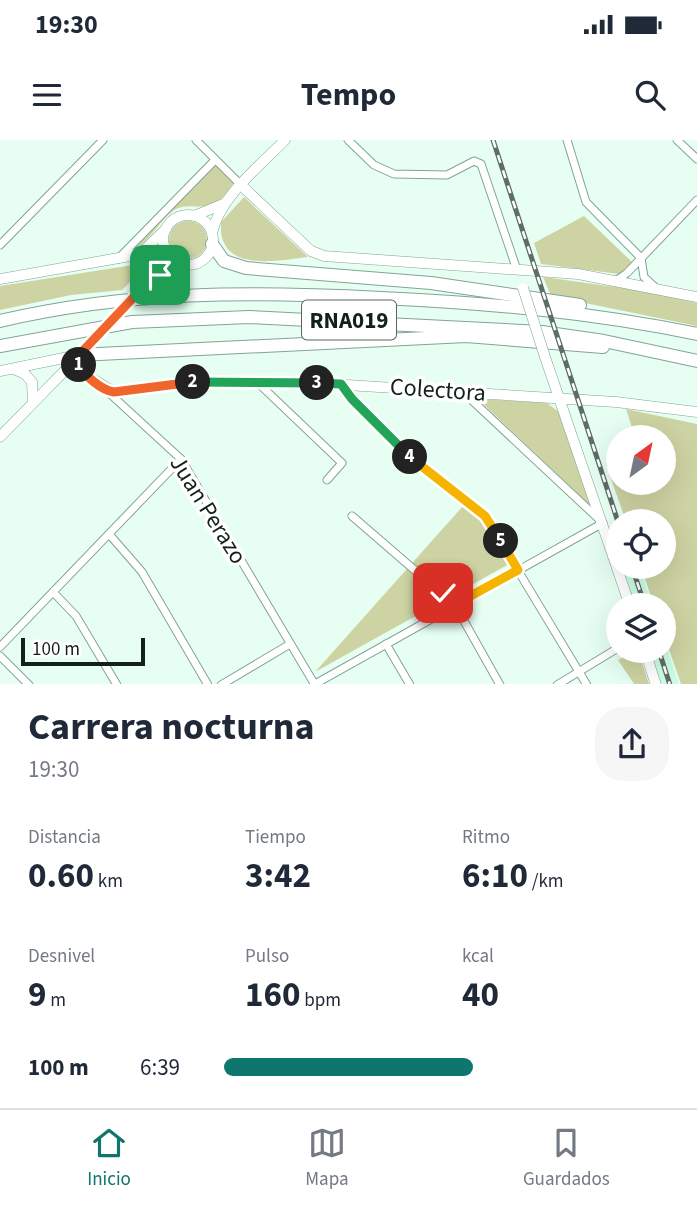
<!DOCTYPE html>
<html lang="es">
<head>
<meta charset="utf-8">
<style>
  body { margin:0; font-family:"Source Sans 3",sans-serif; background:#f6f6f7; color:#1f2937; height:100vh; display:flex; flex-direction:column; font-size:26px; white-space:nowrap }
  * { box-sizing:border-box; margin:0 }
  p { font-size:23px; color:#747a83 }
  .icon { flex:none; width:38px; height:38px; fill:none; stroke:currentColor; stroke-width:2; stroke-linecap:round; stroke-linejoin:round }
  .map { position:relative; height:544px; overflow:hidden }
  .panel { display:flex; flex-direction:column; background:#fff; flex:1 }
  .panel>* { flex:none }
  .needle { width:46px; rotate:33deg }
  .controls { position:absolute; left:606px; top:285px; display:grid; gap:14px }
  .controls a { display:grid; place-items:center; width:70px; height:70px; border-radius:50%; background:#fff; box-shadow:0 7px 28px #0002; font-size:35px }
  .scale { position:absolute; left:21px; bottom:18px; width:124px; box-sizing:border-box; padding-left:7px; border:4px solid #13211b; border-top:0; font-size:19px; line-height:24px; white-space:nowrap; color:#13211b; -webkit-text-stroke:5px #fff; paint-order:stroke }
  .pin { position:absolute; display:grid; place-items:center; width:60px; height:60px; color:#fff; margin:-30px; border-radius:14px; box-shadow:0 4px 10px #0006 }
  .km { position:absolute; width:35px; height:35px; margin:-18px; border-radius:50%; background:#222; color:#fff; font-size:19px; line-height:35px; text-align:center }
  .round { display:grid; place-items:center; flex:none; width:74px; height:74px; border-radius:28px; background:#f6f6f7 }
  .headline { display:flex; align-items:center; justify-content:space-between; height:119px; padding:0 28px }
  h1 { font-size:38px; font-weight:700; line-height:52px }
  .figures { display:grid; grid-template-columns:repeat(3,1fr); gap:10px; height:119px; padding:7px 28px }
  .figures div { display:grid; align-content:center }
  .figures b { font-size:35px; font-weight:700 }
  .figures small { font-size:19px; font-weight:400 }
  .figures p { font-size:19px }
  ul { padding:0 28px; list-style:none; font-size:23px }
  li { display:grid; grid-template-columns:112px 84px 1fr; align-items:center; height:52px }
  li i { height:18px; border-radius:9px; background:#0f766e }
  .status { display:flex; justify-content:space-between; align-items:center; height:49px; padding:0 35px; background:#fff; direction:ltr }
  .status svg { height:19px; fill:currentColor }
  header { display:flex; justify-content:space-between; align-items:center; height:91px; padding:0 28px; background:#fff; font-size:32px; font-weight:700 }
  .dock { display:flex; justify-content:space-around; align-items:center; height:98px; border-top:2px solid #e0e1e3; background:#fff; font-size:19px; color:#747a83 }
  .dock a { display:grid; justify-items:center; gap:4px }
  .dock .active { color:#0f766e }
  .map>svg:first-child { display:block }
  .built { fill:#ccfce4 }
  .green { fill:#ced3a3 }
  .lines { fill:none; stroke-linecap:round; stroke-linejoin:round }
  .minor-casing { stroke:#80a593; stroke-width:9 }
  .secondary-casing { stroke:#80a593; stroke-width:11 }
  .motorway-casing { stroke:#80a593; stroke-width:14 }
  .minor { stroke:#fff; stroke-width:7 }
  .secondary { stroke:#fff; stroke-width:10 }
  .motorway { stroke:#fff; stroke-width:12 }
  .rail-casing { stroke:#5c6e66; stroke-width:5 }
  .rail { stroke:#fff; stroke-width:2.5; stroke-dasharray:8; stroke-linecap:butt }
  .secondary-bridge-casing { stroke:#80a593; stroke-width:11; stroke-linecap:butt }
  .secondary-bridge { stroke:#fff; stroke-width:10 }
  .split-1-casing { stroke:#fff; stroke-width:14 }
  .split-2-casing { stroke:#fff; stroke-width:14 }
  .split-3-casing { stroke:#fff; stroke-width:14 }
  .split-4-casing { stroke:#fff; stroke-width:14 }
  .split-5-casing { stroke:#fff; stroke-width:14 }
  .split-6-casing { stroke:#fff; stroke-width:14 }
  .split-1 { stroke:#f0652b; stroke-width:9 }
  .split-2 { stroke:#f0652b; stroke-width:9 }
  .split-3 { stroke:#22a559; stroke-width:9 }
  .split-4 { stroke:#22a559; stroke-width:9 }
  .split-5 { stroke:#f5b400; stroke-width:9 }
  .split-6 { stroke:#f5b400; stroke-width:9 }
  .labels { text-anchor:middle; dominant-baseline:central; stroke-width:7; stroke-linejoin:round; paint-order:stroke }
  .shield { fill:#fff; stroke:#5a645f; stroke-width:2 }
  .shield-label { font-size:23px; font-weight:bold; fill:#13211b }
  .street-label { font-size:24px; fill:#13211b; stroke:#fff }
</style>
</head>
<body>
<div class="status"><b>19:30</b><svg viewBox="0 0 49 12"><path d="M0 12V9h3v3zM5 12V6h3v6zM10 12V3h3v9zM15 12V0h3v12zM26 1h20v11H26zM47 4h2v5h-2z"/></svg></div>
<header><svg class="icon" aria-label="menu" viewBox="0 0 24 24"><path d="M4 6h16M4 12h16M4 18h16"/></svg>Tempo<svg class="icon" aria-label="search" viewBox="0 0 24 24"><circle cx="10" cy="10" r="6"/><path d="M15 15l6 6"/></svg></header>
<div class="map">
<svg width="697" height="545" viewBox="0 0 697 545">
  <rect width="100%" height="100%" fill="#e7fff3"/>
  <g class="built">
    <path d="M622,427H639L652,465H635Z"/>
    <path d="M663,498L679,544H661L650,511H663Z"/>
  </g>
  <g class="green">
    <path d="M216,24L234,42C229,49 223,59 216,63C202,71 186,61 173,71C157,83 150,102 133,109Z"/>
    <path d="M244,57L308,117C275,121 217,133 221,82Z"/>
    <path d="M584,76L632,122L619,134L541,124L534,103Z"/>
    <circle cx="188" cy="100" r="19"/>
    <path d="M133,125L139,127V133L122,150L71,155L0,170V146Z"/>
    <path d="M543,137L645,151L697,163V186L551,156Z"/>
    <path d="M478,259L547,263L559,272L592,367Z"/>
    <path d="M626,269L697,284V544H681L663,492V466L654,465L641,427H663V382L626,381L606,325L618,322V343H663V298L635,297Z"/>
    <path d="M463,366L483,380L509,424L315,532Z"/>
    <path d="M634,511H638L649,544H634L618,520Z"/>
  </g>
  <g class="lines">
    <defs>
      <g id="minor">
        <path d="M196,0L242,46"/>
        <path d="M348,0L374,25L394,34L447,35L474,21L481,24L517,130"/>
        <path d="M567,0L586,62L641,118L644,137L655,147"/>
        <path d="M677,0L697,19"/>
        <path d="M0,105L103,0"/>
        <path d="M118,119L215,20"/>
        <path d="M617,140L627,133L697,60"/>
        <path d="M257,242L342,323L327,340"/>
        <path d="M341,244L352,259L417,324L485,376L587,545"/>
        <path d="M108,252L181,319L315,545"/>
        <path d="M352,376L455,465L500,545"/>
        <path d="M109,394L142,432L208,545"/>
        <path d="M53,452L76,476L117,545"/>
        <path d="M386,504L410,545"/>
        <path d="M0,507L181,319"/>
        <path d="M0,516L29,545"/>
        <path d="M315,544L603,383L463,252"/>
        <path d="M221,545L290,504"/>
        <path d="M557,545L618,508"/>
      </g>
      <g id="secondary">
        <path d="M242,46L311,111L324,116L578,134L697,157"/>
        <circle cx="188" cy="100" r="25"/>
        <path d="M194,76L223,64"/>
        <path d="M212,93C220,56 260,26 285,0"/>
        <path d="M0,139L130,116L143,111L166,89"/>
        <path d="M151,139L164,105"/>
        <path d="M145,145L168,130L185,124"/>
        <path d="M78,217L86,235L114,252L196,242H299L616,262L697,272"/>
        <path d="M545,217L630,466"/>
        <path d="M14,229L25,234L32,242L33,262"/>
        <path d="M0,231L78,215"/>
        <path d="M0,297L80,215"/>
        <path d="M645,511L656,545"/>
      </g>
      <g id="motorway">
        <path d="M212,104L224,121L246,128L431,143L580,165"/>
        <path d="M0,181C127,151 251,151 381,158C487,163 592,172 697,194"/>
        <path d="M0,206L132,182L249,177L542,192L604,201L697,221"/>
        <path d="M79,215L466,196L603,207"/>
      </g>
    </defs>
    <use href="#minor" class="minor-casing"/>
    <use href="#secondary" class="secondary-casing"/>
    <use href="#motorway" class="motorway-casing"/>
    <use href="#minor" class="minor"/>
    <use href="#secondary" class="secondary"/>
    <use href="#motorway" class="motorway"/>
    <defs>
      <g id="rail">
        <path d="M493,0L618,382"/>
        <path d="M632,427L645,466"/>
        <path d="M659,511L670,545"/>
      </g>
    </defs>
    <use href="#rail" class="rail-casing"/>
    <use href="#rail" class="rail"/>
    <defs>
      <g id="secondary-bridge">
        <path d="M523,148L545,217"/>
        <path d="M87,207L145,145"/>
      </g>
    </defs>
    <use href="#secondary-bridge" class="secondary-bridge-casing"/>
    <use href="#secondary-bridge" class="secondary-bridge"/>
  </g>
  <g class="lines">
    <defs>
      <path id="split-1" d="M79,225V215L150,140L160,135"/>
      <path id="split-2" d="M79,225C85,236 101,250 114,252L193,242"/>
      <path id="split-3" d="M193,242L317,243"/>
      <path id="split-4" d="M317,243L341,244L352,259L410,317"/>
      <path id="split-5" d="M410,317L485,376L501,401"/>
      <path id="split-6" d="M443,453L454,465L518,430L501,401"/>
    </defs>
    <use href="#split-1" class="split-1-casing"/>
    <use href="#split-2" class="split-2-casing"/>
    <use href="#split-3" class="split-3-casing"/>
    <use href="#split-4" class="split-4-casing"/>
    <use href="#split-5" class="split-5-casing"/>
    <use href="#split-6" class="split-6-casing"/>
    <use href="#split-1" class="split-1"/>
    <use href="#split-2" class="split-2"/>
    <use href="#split-3" class="split-3"/>
    <use href="#split-4" class="split-4"/>
    <use href="#split-5" class="split-5"/>
    <use href="#split-6" class="split-6"/>
  </g>
  <g class="labels">
    <rect class="shield" x="302" y="160.5" width="94" height="39" rx="5"/>
    <g class="shield-label">
      <text x="349" y="180">RNA019</text>
    </g>
    <g class="street-label">
      <text transform="translate(438 250) rotate(4)">Colectora</text>
      <text transform="translate(208 370) rotate(58)">Juan Perazo</text>
    </g>
  </g>
</svg>
<div class="controls">
<a><svg class="needle" viewBox="-14 -14 28 28"><path d="M0-13l5 13h-10z" fill="#e53935"/><path d="M0 13l5-13h-10z" fill="#747a83"/></svg></a>
<a><svg class="icon" aria-label="locate" viewBox="0 0 24 24"><circle cx="12" cy="12" r="6"/><path d="M12 2v4M12 18v4M2 12h4M18 12h4"/></svg></a>
<a><svg class="icon" aria-label="layers" viewBox="0 0 24 24"><path d="M12 4l9 5-9 5-9-5zM3 14l9 5 9-5"/></svg></a>
</div>
<div class="scale">100 m</div>
<div class="pin" style="left:160px;top:135px;background:#1e9e55"><svg class="icon" aria-label="arrive" viewBox="0 0 24 24"><path d="M6 21V4h12l-3 4 3 4H6"/></svg></div>
<div class="pin" style="left:443px;top:453px;background:#d93025"><svg class="icon" aria-label="check" viewBox="0 0 24 24"><path d="M5 12l5 5 9-10"/></svg></div>
<b class="km" style="left:79px;top:225px">1</b>
<b class="km" style="left:193px;top:242px">2</b>
<b class="km" style="left:317px;top:243px">3</b>
<b class="km" style="left:410px;top:317px">4</b>
<b class="km" style="left:501px;top:401px">5</b>
</div>
<section class="panel">
<div class="headline"><div><h1>Carrera nocturna</h1><p>19:30</p></div><a class="round"><svg class="icon" aria-label="share" viewBox="0 0 24 24"><path d="M12 15V3M7 8l5-5 5 5M5 13v7h14v-7"/></svg></a></div>
<div class="figures">
<div><p>Distancia</p><b>0.60<small> km</small></b></div>
<div><p>Tiempo</p><b>3:42</b></div>
<div><p>Ritmo</p><b>6:10<small> /km</small></b></div>
</div>
<div class="figures">
<div><p>Desnivel</p><b>9<small> m</small></b></div>
<div><p>Pulso</p><b>160<small> bpm</small></b></div>
<div><p>kcal</p><b>40</b></div>
</div>
<ul>
<li><b>100 m</b>6:39<i style="width:56%"></i></li>
</ul>
</section>
<nav class="dock">
<a class="active"><svg class="icon" aria-label="home" viewBox="0 0 24 24"><path d="M3 11l9-7 9 7M6 9v11h12V9"/></svg>Inicio</a>
<a><svg class="icon" aria-label="map" viewBox="0 0 24 24"><path d="M3 6l6-2 6 2 6-2v14l-6 2-6-2-6 2zM9 4v14M15 6v14"/></svg>Mapa</a>
<a><svg class="icon" aria-label="saved" viewBox="0 0 24 24"><path d="M7 4h10v16l-5-4-5 4z"/></svg>Guardados</a>
</nav>
</body>
</html>
